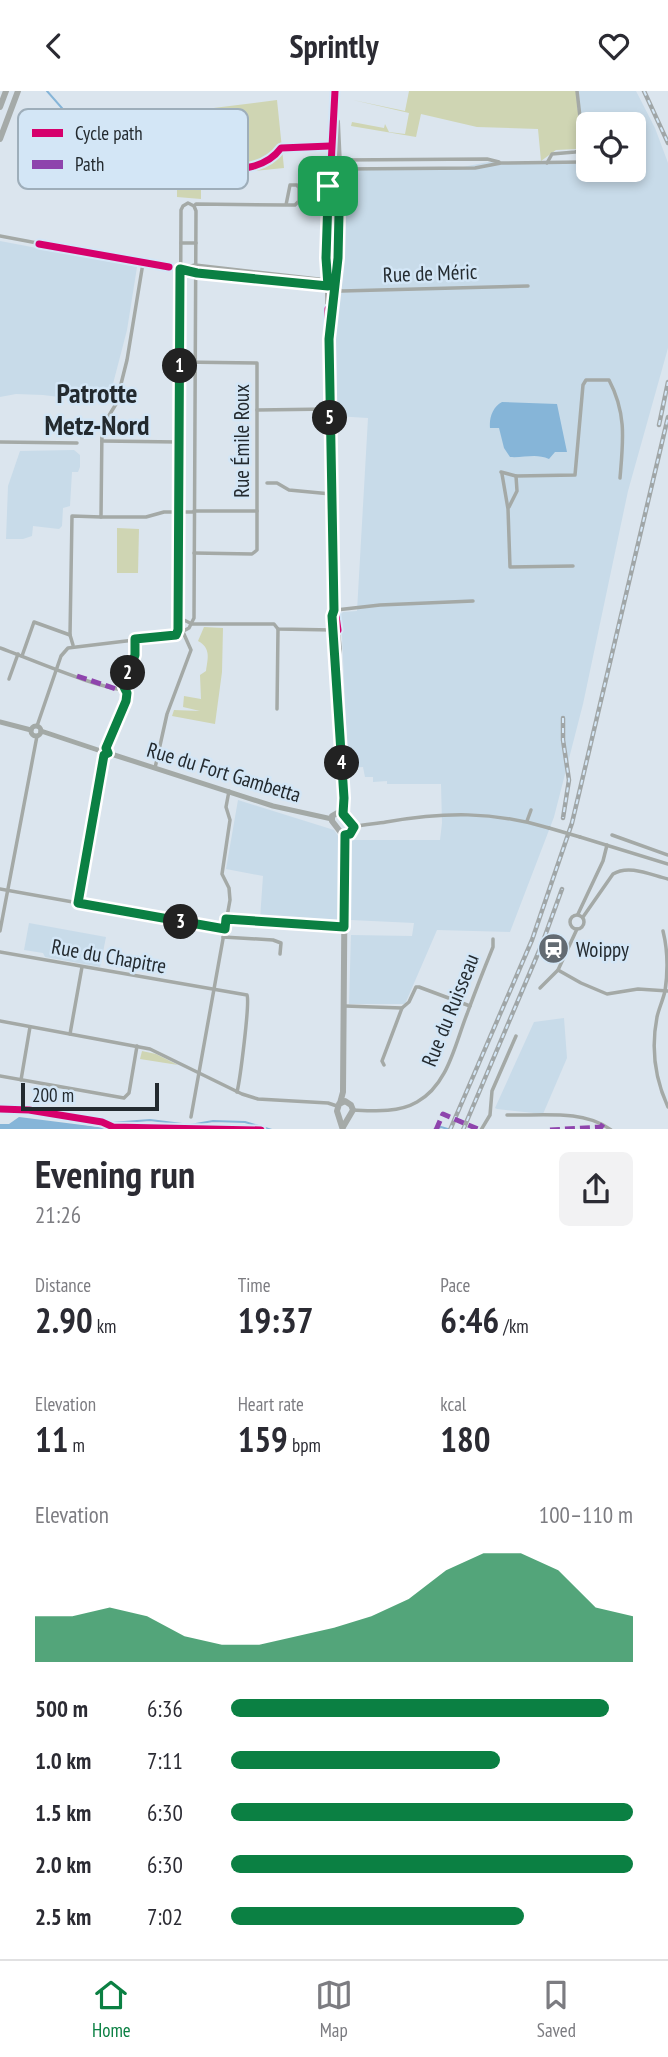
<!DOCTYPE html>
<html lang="en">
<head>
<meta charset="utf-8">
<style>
  body { margin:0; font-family:"PT Sans Narrow",sans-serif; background:#f2f2f3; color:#2b2b33; height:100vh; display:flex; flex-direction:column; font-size:26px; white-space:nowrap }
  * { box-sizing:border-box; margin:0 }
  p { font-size:23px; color:#7c7c81 }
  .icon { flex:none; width:38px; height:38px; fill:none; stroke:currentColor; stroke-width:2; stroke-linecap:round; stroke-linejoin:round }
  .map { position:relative; height:1038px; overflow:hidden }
  .side { display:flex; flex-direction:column; background:#fff; flex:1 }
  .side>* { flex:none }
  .fabs { position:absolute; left:576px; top:21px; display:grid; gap:14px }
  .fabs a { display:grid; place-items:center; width:70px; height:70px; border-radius:10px; background:#fff; box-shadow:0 4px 10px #0003; font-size:35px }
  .scale { position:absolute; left:21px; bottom:18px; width:138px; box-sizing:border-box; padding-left:7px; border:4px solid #232a2f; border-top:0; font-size:19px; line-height:24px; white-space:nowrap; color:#232a2f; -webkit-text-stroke:5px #d3e6f6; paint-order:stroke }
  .pin { position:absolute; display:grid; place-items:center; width:60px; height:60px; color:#fff; margin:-30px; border-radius:14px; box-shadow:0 4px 10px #0006 }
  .km { position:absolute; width:35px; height:35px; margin:-18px; border-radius:50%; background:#222; color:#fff; font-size:19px; line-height:35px; text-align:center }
  .round { display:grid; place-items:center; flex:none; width:74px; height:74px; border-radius:10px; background:#f2f2f3 }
  .summary { display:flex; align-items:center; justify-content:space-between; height:119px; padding:0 35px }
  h1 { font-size:38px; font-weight:600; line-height:52px }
  .stats { display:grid; grid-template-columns:repeat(3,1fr); gap:10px; height:119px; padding:7px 35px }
  .stats div { display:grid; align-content:center }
  .stats b { font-size:35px; font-weight:600 }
  .stats small { font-size:19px; font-weight:400 }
  .stats p { font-size:19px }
  .chart { height:196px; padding:14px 35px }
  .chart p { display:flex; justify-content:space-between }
  .chart svg { width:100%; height:126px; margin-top:7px; fill:#0b8043; opacity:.7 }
  ul { padding:0 35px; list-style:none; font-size:23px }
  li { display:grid; grid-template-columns:112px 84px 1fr; align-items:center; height:52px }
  li i { height:18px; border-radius:9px; background:#0b8043 }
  header { display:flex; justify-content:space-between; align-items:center; height:91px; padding:0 35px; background:#fff; font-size:32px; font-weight:600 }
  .tab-bar { display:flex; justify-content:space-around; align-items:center; height:98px; border-top:2px solid #e1e1e2; background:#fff; font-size:19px; color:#7c7c81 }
  .tab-bar a { display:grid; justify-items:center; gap:4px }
  .tab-bar .active { color:#0b8043 }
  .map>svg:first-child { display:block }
  .built { fill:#c8dbe9; fill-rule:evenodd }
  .green { fill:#cfd5b3 }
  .water { fill:#86b5d8 }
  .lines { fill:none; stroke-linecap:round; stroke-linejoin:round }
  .stream { stroke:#86b5d8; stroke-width:2 }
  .street { stroke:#a4a9a6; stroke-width:3.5 }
  .secondary { stroke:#a3a9a6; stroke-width:5 }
  .primary { stroke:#a5aaa8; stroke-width:6 }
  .rail-casing { stroke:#a0a6a7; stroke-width:4.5 }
  .rail { stroke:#d3e6f6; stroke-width:2; stroke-dasharray:5; stroke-linecap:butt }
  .street-bridge { stroke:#a4a9a6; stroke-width:3.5 }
  .quiet { stroke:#8e44ad; stroke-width:5; stroke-dasharray:10 5; stroke-linecap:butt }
  .cycleway-casing { stroke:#d3e6f6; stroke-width:11 }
  .cycleway { stroke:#d6006c; stroke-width:7 }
  .route-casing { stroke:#fff; stroke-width:14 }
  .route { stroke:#0b8043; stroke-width:9 }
  .labels { text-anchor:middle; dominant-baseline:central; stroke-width:5; stroke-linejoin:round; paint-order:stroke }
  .street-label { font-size:21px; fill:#232a2f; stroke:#d3e6f6 }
  .poi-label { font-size:21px; fill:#232a2f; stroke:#d3e6f6; text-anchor:start }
  .district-label { font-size:28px; font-weight:bold; fill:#232a2f; stroke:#d3e6f6 }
  .key { fill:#d3e6f6; stroke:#9eaeba; stroke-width:2 }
  .key-label { font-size:19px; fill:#232a2f }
</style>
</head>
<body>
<header><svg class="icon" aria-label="back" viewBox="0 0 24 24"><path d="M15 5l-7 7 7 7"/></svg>Sprintly<svg class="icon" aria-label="heart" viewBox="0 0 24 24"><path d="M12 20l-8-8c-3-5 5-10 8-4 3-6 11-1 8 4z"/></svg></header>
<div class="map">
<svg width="668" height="1039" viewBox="0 0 668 1039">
  <rect width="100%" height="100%" fill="#dbe5ee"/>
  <g class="built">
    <path d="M574,0H636L655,37L668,72V257L628,400L583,613L554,726L510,841L437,839L405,913H349L351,844L412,845L414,832L351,829V749H440L442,732L441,693H387V690L373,691V686H365L363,676L348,677L341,523L343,521L357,520L368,327L335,325L334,214L342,82L347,78L458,77L488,71L581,73ZM588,33H634V79H588Z"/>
    <path d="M0,150L137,176L127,239L108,312L43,304L16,303L0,306Z"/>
    <path d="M74,359L80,364V376L78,381H72L70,415L63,417L62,435L59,438L33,435L32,445L23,448H6L8,395L20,360Z"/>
    <path d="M238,709L334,739L341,749V835L260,828L263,785L226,778Z"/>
    <path d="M29,832L106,846L100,876L45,866L43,862L24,859Z"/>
    <path d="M564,927L567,967L543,1023L497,1018L495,1017L534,931Z"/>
  </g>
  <g class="green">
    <path d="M409,0H576L581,52L577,58L556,59L541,70L538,38L477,36L421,23L416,46L351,35L352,31L384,37L385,33L389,41L405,43L409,22L353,9L405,20Z"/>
    <path d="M277,9L284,77L201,85V108L177,106V54L165,23Z"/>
    <path d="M117,437L139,438L138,482H117Z"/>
    <path d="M204,536L223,537L222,581L215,633L172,625L174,619L200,620L183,616L184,605L201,608L200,584L206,580C208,567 211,557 198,550Z"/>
    <path d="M142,960L156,963L178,974L140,968Z"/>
  </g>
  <g class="water">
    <path d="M502,311L557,313L567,361H555L549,368C536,362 524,367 510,366L504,357L499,337H490C489,326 493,316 502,311Z"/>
    <path d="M19,1026L114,1038H0V1033H9Z"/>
  </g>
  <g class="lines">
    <g class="stream">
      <path d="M47,0L132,97"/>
      <path d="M0,1015L44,1018L111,1032L150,1029L190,1034L213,1030L245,1031L272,1039"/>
      <path d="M433,1039L441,1036L451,1039"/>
      <path d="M598,1039H602"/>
    </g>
    <g class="street">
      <path d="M339,69L487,68L499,71"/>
      <path d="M547,72L552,63L575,61L579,60L583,52L577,0"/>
      <path d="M341,78L475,77L501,72L583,71"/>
      <path d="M194,115L196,113L286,114H295L299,110V97L297,94H290L286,114"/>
      <path d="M0,145L196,182L327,195"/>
      <path d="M181,152H196"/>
      <path d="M183,177L195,174L336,190"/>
      <path d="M334,197L342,200L528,195"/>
      <path d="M180,271L257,272V420"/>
      <path d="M257,319L330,318"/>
      <path d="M102,350L178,351"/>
      <path d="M0,351L77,352"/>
      <path d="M501,381L516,385L575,384L583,294L586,289H609C627,323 623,351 620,387"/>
      <path d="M502,383L508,418L510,476L573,475"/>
      <path d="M267,392H277L289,399L331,403"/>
      <path d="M509,416L517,400L516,385"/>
      <path d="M101,426H146L164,421H194"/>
      <path d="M194,462L252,463L257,459V420H194"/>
      <path d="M336,519L380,514L473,510"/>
      <path d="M180,527L192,533H274L278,538L333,539"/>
      <path d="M73,554L70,544L72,425L101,426L102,336L116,313L127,269L143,172"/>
      <path d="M0,557C23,565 106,601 125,598"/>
      <path d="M22,565L34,531L70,544"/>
      <path d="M9,588L18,563"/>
      <path d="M277,618L278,538"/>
      <path d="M37,635L61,565L68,557L176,544L189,537L194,527L196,120L194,115L188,112L183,115L181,119L179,526L176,544"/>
      <path d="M106,657L127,604L124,595L135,564V548"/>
      <path d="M155,677L167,623L191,559L183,541"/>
      <path d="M527,730L531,719"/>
      <path d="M354,736C364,733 375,733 386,731C444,721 492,720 549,737"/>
      <path d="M612,744L668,764"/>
      <path d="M580,746L668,773"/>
      <path d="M0,798L224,838"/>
      <path d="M78,812L104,664"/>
      <path d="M578,823L603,770L607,754"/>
      <circle cx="577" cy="831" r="7"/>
      <path d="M583,826L613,783C629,773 651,784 668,788"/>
      <path d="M226,828L343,836"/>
      <path d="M0,840L37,645"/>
      <path d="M663,840C668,860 668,880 665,900C663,909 659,917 657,926C651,957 655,988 668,1016"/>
      <path d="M223,846L273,849L281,852L280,863"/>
      <path d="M0,861L247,904C250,912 240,989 237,1001"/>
      <path d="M558,879L581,892L607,903L638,898L668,900"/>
      <path d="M540,897L558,879L577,838"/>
      <path d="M345,915L402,917L409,911L416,896H419L470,915"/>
      <path d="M0,930L150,958L242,1003L258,1008L328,1012L337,1015"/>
      <path d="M70,943L82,876"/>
      <path d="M384,974L382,970L402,917"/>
      <path d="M0,985L124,1007L129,1002L137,955"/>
      <path d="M21,989L30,936"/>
      <path d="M353,1019C374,1020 398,1022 417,1011C448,994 455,953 467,923C475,901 484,878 493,856V848"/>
      <path d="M507,1024C539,1025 584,1018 611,1039"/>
      <path d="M191,1026L230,809L229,797L222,783L230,729L226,716L229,700"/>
      <path d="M481,1039L490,1024L492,1000L516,945"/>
    </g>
    <g class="secondary">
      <path d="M0,631L31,639"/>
      <circle cx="36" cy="640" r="5"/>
      <path d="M41,640L101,660"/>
      <circle cx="105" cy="661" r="3.5"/>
      <path d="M108,662L273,715L332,728"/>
    </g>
    <g class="primary">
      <path d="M335,0L326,167L328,201L333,504L339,558L336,574"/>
      <path d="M0,16L6,0"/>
      <path d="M0,48L18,0"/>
      <path d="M332,233L338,167L340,95L337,31"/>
      <path d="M334,519L333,539L344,707L343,723"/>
      <path d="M339,721L354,736L350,743H342L332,730V725Z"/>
      <path d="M340,1012L343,1001L345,745"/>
      <path d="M343,1039L337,1020L339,1013L345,1010L351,1014L353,1019L343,1036"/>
    </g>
    <defs>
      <g id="rail">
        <path d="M644,0L668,52"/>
        <path d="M659,334L668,291"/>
        <path d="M563,627V649L569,689L563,727"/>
        <path d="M450,1039L532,849L572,732L668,326"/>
        <path d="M463,1039L542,853L562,798"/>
      </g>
    </defs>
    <use href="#rail" class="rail-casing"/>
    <use href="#rail" class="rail"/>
    <path class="street-bridge" d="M549,737L580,746"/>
    <g class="quiet">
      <path d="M77,585L119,599L125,598"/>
      <path d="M436,1039L443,1023L480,1039"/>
      <path d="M550,1039L601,1036L603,1033"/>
    </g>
    <defs>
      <g id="cycleway">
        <path d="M201,81C228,78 263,82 281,57L330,55"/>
        <path d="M39,153L169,176"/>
        <path d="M326,167L335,0"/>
        <path d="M328,218L333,504L338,539"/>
        <path d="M0,1018L29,1019L102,1031L113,1036L261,1039"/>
      </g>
    </defs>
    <use href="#cycleway" class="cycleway-casing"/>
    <use href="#cycleway" class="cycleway"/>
  </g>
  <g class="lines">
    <defs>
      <path id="route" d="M329,78H340L338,167L329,248L334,519L332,525L344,707L343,723L354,736L350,743L345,744L344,836L226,828L225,838L78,812L104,664L108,662L106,657L126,610L127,602L124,596L135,564V548L176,544L178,539L180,178L197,182L328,195L326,167Z"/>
    </defs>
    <use href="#route" class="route-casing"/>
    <use href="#route" class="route"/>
  </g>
  <defs>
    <symbol id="station-disc" viewBox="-11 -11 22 22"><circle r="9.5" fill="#636b72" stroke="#d3e6f6"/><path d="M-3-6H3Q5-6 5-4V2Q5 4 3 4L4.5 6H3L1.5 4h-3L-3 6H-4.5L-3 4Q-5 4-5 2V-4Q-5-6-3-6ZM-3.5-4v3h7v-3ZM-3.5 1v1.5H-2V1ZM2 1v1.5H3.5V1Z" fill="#fff"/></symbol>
  </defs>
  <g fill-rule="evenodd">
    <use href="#station-disc" x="536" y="840" width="35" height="35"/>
  </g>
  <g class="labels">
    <g class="street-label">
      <text transform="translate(430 182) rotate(-2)">Rue de Méric</text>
      <text transform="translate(241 350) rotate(-90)">Rue Émile Roux</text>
      <text transform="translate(224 681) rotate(17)">Rue du Fort Gambetta</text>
      <text transform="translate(109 865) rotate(10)">Rue du Chapitre</text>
      <text transform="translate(450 919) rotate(-68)">Rue du Ruisseau</text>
    </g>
    <g class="poi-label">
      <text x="576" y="858">Woippy</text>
    </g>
    <g class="district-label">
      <text x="97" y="301">Patrotte<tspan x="97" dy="32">Metz-Nord</tspan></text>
    </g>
  </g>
  <rect x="18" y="18" width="230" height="80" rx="10" class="key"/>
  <rect x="32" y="38" width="31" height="8" fill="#d6006c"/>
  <rect x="32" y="69" width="31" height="9" fill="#8e44ad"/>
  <g class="key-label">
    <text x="75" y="49">Cycle path</text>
    <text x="75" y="80">Path</text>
  </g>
</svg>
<div class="fabs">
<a><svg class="icon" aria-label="locate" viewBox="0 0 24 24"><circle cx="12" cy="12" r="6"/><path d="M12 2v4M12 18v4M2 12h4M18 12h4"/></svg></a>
</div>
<div class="scale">200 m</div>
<div class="pin" style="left:328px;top:95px;background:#1e9e55"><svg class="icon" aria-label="arrive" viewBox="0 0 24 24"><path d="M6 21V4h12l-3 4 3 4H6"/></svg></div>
<b class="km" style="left:180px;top:275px">1</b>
<b class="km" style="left:128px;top:582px">2</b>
<b class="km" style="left:181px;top:831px">3</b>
<b class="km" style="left:342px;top:672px">4</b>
<b class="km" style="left:330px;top:327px">5</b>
</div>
<section class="side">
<div class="summary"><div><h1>Evening run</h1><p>21:26</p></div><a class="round"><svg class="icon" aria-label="share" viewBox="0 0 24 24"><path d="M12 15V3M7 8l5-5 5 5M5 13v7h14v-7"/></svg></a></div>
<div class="stats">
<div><p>Distance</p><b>2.90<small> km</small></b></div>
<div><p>Time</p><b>19:37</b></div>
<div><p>Pace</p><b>6:46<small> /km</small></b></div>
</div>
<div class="stats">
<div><p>Elevation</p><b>11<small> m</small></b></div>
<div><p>Heart rate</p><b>159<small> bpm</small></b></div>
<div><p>kcal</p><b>180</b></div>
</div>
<div class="chart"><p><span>Elevation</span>100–110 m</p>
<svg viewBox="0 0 160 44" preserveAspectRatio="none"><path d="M0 44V28L10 28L20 25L30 28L40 35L50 38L60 38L70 35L80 32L90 28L100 22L110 12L120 6L130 6L140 12L150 25L160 28V44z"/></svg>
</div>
<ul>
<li><b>500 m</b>6:36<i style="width:94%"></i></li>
<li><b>1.0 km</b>7:11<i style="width:67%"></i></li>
<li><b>1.5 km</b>6:30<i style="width:100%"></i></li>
<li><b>2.0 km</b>6:30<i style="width:100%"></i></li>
<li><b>2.5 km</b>7:02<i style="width:73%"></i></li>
</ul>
</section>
<nav class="tab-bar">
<a class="active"><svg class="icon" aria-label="home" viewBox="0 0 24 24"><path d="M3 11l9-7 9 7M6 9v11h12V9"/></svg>Home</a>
<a><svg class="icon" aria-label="map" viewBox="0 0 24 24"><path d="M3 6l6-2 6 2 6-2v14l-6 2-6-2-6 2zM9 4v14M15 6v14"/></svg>Map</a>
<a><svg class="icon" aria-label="saved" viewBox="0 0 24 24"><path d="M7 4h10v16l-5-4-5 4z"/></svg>Saved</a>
</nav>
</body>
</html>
